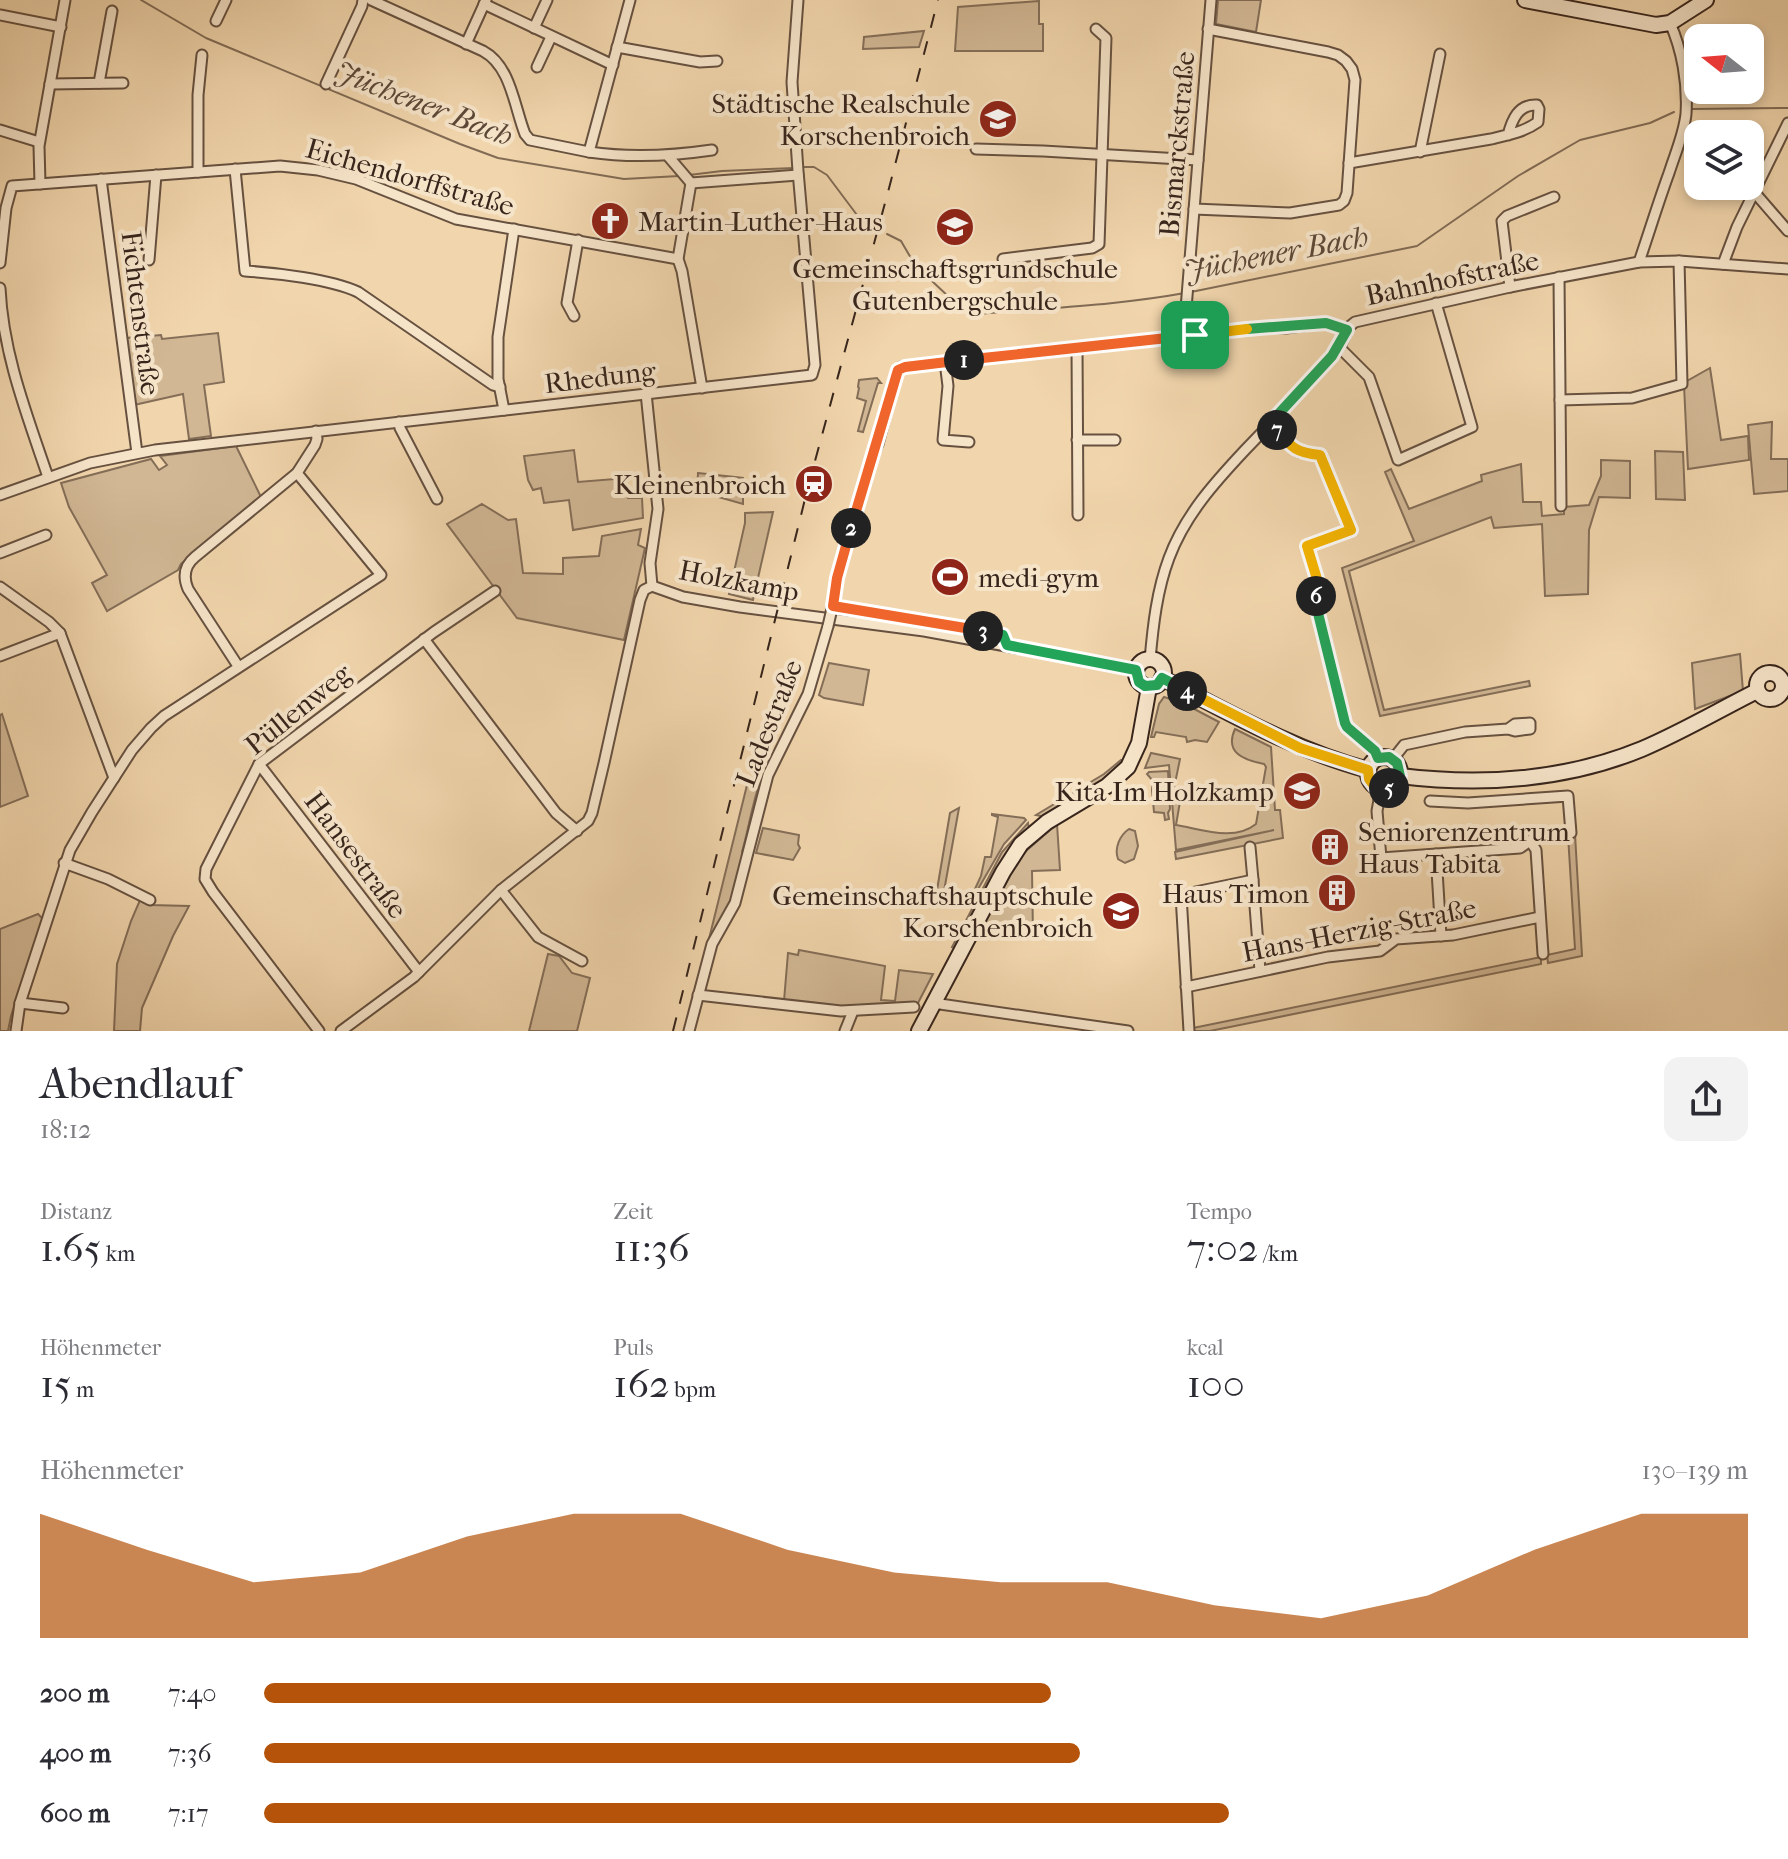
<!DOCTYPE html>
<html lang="de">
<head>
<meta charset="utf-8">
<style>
  body { margin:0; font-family:"IM FELL French Canon",serif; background:#f2f2f3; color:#2b2b33; height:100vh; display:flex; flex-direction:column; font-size:30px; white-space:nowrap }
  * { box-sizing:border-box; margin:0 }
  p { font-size:26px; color:#7c7c81 }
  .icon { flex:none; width:44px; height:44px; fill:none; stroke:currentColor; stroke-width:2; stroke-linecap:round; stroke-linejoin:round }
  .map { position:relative; height:1031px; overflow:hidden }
  .panel { display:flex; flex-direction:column; background:#fff; flex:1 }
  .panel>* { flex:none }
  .needle { width:52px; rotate:287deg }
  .controls { position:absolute; left:1684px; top:24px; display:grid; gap:16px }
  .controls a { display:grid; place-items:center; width:80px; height:80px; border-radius:16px; background:#fff; box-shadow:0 4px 12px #0003; font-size:40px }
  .pin { position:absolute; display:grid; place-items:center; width:68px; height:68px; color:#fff; margin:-34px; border-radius:16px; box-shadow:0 4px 12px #0006 }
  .km { position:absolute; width:40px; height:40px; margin:-20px; border-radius:50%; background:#222; color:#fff; font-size:22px; line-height:40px; text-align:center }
  .round { display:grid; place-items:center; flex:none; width:84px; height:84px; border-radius:16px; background:#f2f2f3 }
  .overview { display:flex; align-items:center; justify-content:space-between; height:136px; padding:0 40px }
  h1 { font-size:44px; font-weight:600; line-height:60px }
  .figures { display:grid; grid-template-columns:repeat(3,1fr); gap:12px; height:136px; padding:8px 40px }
  .figures div { display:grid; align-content:center }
  .figures b { font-size:40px; font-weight:600 }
  .figures small { font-size:22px; font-weight:400 }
  .figures p { font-size:22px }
  .chart { height:224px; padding:16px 40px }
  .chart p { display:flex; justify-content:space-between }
  .chart svg { width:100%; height:144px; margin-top:8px; fill:#b45309; opacity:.7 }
  ul { padding:0 40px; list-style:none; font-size:26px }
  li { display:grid; grid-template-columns:128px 96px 1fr; align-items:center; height:60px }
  li i { height:20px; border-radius:10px; background:#b45309 }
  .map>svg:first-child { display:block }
  .green { fill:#d1b794; stroke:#846e58; stroke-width:2 }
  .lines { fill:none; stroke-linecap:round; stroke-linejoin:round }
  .stream { stroke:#816b55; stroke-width:2 }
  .street-casing { stroke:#665140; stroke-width:13 }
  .secondary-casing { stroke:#37251c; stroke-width:18 }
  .street { stroke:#f6e4c9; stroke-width:9 }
  .secondary { stroke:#f6e4c9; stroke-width:14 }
  .rail { stroke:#37251c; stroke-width:2; stroke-dasharray:14 14; stroke-linecap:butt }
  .street-bridge-casing { stroke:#665140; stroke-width:13; stroke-linecap:butt }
  .street-bridge { stroke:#f6e4c9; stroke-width:9 }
  .split-1-casing { stroke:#fff; stroke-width:16 }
  .split-2-casing { stroke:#fff; stroke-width:16 }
  .split-3-casing { stroke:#fff; stroke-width:16 }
  .split-4-casing { stroke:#fff; stroke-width:16 }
  .split-5-casing { stroke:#fff; stroke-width:16 }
  .split-6-casing { stroke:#fff; stroke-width:16 }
  .split-7-casing { stroke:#fff; stroke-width:16 }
  .split-8-casing { stroke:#fff; stroke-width:16 }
  .split-9-casing { stroke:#fff; stroke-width:16 }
  .split-1 { stroke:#f0652b; stroke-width:10 }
  .split-2 { stroke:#f0652b; stroke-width:10 }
  .split-3 { stroke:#f0652b; stroke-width:10 }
  .split-4 { stroke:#22a559; stroke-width:10 }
  .split-5 { stroke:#f5b400; stroke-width:10 }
  .split-6 { stroke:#22a559; stroke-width:10 }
  .split-7 { stroke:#f5b400; stroke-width:10 }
  .split-8 { stroke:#22a559; stroke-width:10 }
  .split-9 { stroke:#f5b400; stroke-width:10 }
  .labels { text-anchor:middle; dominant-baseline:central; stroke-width:8; stroke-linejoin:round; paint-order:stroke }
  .poi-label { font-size:28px; fill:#37251c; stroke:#f6e4c9; text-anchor:end }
  .street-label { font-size:28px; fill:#37251c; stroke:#f6e4c9 }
  .water-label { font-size:30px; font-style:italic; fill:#5c4838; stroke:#f6e4c9 }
</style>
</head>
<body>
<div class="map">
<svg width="1788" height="1031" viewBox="0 0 1788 1031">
  <rect width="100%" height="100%" fill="#f1d5ac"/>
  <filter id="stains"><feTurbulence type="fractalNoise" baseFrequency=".0025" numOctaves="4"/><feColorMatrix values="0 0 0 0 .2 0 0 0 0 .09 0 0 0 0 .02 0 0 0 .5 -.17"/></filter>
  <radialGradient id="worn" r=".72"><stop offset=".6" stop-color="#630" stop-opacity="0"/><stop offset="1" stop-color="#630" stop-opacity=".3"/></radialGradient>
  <g class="green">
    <path d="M1218,0H1261L1256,32L1216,24Z"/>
    <path d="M1039,1V24H1043V51H955L958,7Z"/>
    <path d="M924,31L919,47L863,49L864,37Z"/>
    <path d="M218,333L224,382L204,385L211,436L189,439L183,394L134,405L126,338L161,335L162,339Z"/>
    <path d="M1710,368L1721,440L1748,436L1749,460L1688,469L1684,385L1687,381Z"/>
    <path d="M877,378L881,383H878L863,432L858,431L866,401L857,398L859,388L858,387L859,380Z"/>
    <path d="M1772,422L1771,459H1788V491L1754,494L1748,425Z"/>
    <path d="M236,446L261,497L181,564L178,570L107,611L92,583L107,575L69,507L61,483L151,459L159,470L167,465L160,456Z"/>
    <path d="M574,450L578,482L627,478L628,498H642L643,518L573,530L569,500L544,503L541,488L533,490L528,480L524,456Z"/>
    <path d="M1655,451L1683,452L1685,500L1656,499Z"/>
    <path d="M1601,460L1630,461V498L1599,497L1589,530L1588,594L1545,596L1542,524L1494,528L1491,517L1349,571L1384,710L1529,681L1530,686L1380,716L1342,568L1414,541L1385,472L1391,469L1409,509L1482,481L1481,475L1521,464L1523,502H1541L1542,516L1564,514V507L1589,505L1601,476Z"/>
    <path d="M698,473L743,478V504L697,491Z"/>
    <path d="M482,504L508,520L516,519L523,573L563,574V558L599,556L602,536L641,529L638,545L645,548L624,640L517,618L447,524Z"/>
    <path d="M773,512L753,600L729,594L745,523V513Z"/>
    <path d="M1740,654L1743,691L1695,709L1692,663Z"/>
    <path d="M829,663L869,670L863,705L824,698L819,695Z"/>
    <path d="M1164,697L1181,702L1219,722L1207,742L1195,740L1187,742L1186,737L1156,732L1154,737H1151L1159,704Z"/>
    <path d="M2,714L28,796L0,807V715Z"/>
    <path d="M1235,729L1271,747L1275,810H1280L1283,838L1176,859L1175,852L1274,830L1176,850L1169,765L1145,768L1151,753L1180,759L1173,793L1181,796L1176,825C1201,829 1234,842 1256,824L1266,767L1264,764C1244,760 1224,753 1235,729Z"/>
    <path d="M1121,760L1126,762L1113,776L1045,817L1036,815L1104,774Z"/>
    <path d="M1168,771L1170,809L1168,813L1169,819L1165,820L1164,813L1154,812L1152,790L1153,781L1147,774L1149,772Z"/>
    <path d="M749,777L761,779C752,803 749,828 742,852L744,853L729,908L708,943Z"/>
    <path d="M959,808L944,891L937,890L950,813Z"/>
    <path d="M992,814L1024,818L1026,820L1004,844L974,896V891L981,876L985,857H991L998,817L992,815Z"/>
    <path d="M1028,823L1029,829L956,948L952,947L1002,852Z"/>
    <path d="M1057,824L1060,870L1032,871L1033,934L978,930L1017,862L1026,851Z"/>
    <path d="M763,828L799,835L798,844L800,848L793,860L756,853Z"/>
    <path d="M1129,829L1135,831L1138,846L1134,859L1125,863L1118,859C1114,848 1120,835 1129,829Z"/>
    <path d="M1575,834L1582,956L1548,963L1547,955L1575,949L1568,835Z"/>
    <path d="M140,900L150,905L189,906L173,936L142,1008L140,1031H114L117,964L131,921Z"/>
    <path d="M38,914L43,919L11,1016L8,1031H0V929Z"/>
    <path d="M799,950L885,966L881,1000L895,1001L899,970L933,974L918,1003L840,1008L784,1001L788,953L798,955Z"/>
    <path d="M548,954L559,956L572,973L590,978L577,1031H529Z"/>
    <path d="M1541,957V964L1210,1031H1194L1193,1028Z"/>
  </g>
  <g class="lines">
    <g class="stream">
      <path d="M141,0L206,38L460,144L498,158L624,179L679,176"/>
      <path d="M1690,109L1788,108"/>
      <path d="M801,167H814L827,175L866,227L874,231"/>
      <path d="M689,175L722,171L795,168"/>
      <path d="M887,234L901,241L915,265L968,315C1040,308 1113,306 1185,293"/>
      <path d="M1191,292L1417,246L1518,176L1580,140L1650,123L1674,112"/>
    </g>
    <defs>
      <g id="street">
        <path d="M371,0L483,51C511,66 514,106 525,134L530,140L589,152L630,0"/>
        <path d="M484,4L613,65"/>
        <path d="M0,15L61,27"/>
        <path d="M216,21L226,0"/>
        <path d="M534,28L547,0"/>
        <path d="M466,44L486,0"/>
        <path d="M617,47L700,62L717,61"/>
        <path d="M537,67L551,37"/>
        <path d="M99,83L112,11"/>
        <path d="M50,84L123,83"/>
        <path d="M326,84L362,6L363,0"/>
        <path d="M1698,128L1704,134"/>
        <path d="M0,130L39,142"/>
        <path d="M976,149L1043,151L1198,160"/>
        <path d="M589,152C630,158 671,156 712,150"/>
        <path d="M1420,152L1440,54"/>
        <path d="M668,156L691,183"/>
        <path d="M1349,163L1491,139C1508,135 1524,132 1538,122L1539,109L1537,105C1518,104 1512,120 1508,135"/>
        <path d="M235,169L245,271C276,273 330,279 358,292L493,385L500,387"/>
        <path d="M198,172V95L202,55"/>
        <path d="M101,179L137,453"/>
        <path d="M691,183L678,259L682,271L702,388"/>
        <path d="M691,183L798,175"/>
        <path d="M40,184L39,146L65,0"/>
        <path d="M1749,186L1788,231"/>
        <path d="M1194,209L1290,213L1339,205L1344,201L1347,193L1355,80L1352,69L1346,61L1338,55L1328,52L1208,29"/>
        <path d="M1003,259L1092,248L1099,244L1106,38L1096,29"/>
        <path d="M149,260L156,175"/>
        <path d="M1639,262C1649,233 1658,203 1669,173C1675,154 1684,134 1686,114C1688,83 1682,50 1670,23"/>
        <path d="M0,263L6,208L12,186L280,166L318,170L356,179L456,219L678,259"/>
        <path d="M1723,264L1737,227L1788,123"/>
        <path d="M1559,277L1561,506"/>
        <path d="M1510,287L1502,221L1507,216L1554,197"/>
        <path d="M0,288C3,354 27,415 48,477"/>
        <path d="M574,316L567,303L578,240"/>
        <path d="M1195,335L1187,330L1185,321L1211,0"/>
        <path d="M1339,347L1369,377L1398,460L1472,427L1436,303"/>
        <path d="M1077,348L1078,515"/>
        <path d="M945,362L948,386L943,440L969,442"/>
        <path d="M646,393L658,509L650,563L652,586"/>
        <path d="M1560,400L1632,398L1682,384L1679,261"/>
        <path d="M504,410L498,379V337L514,229"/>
        <path d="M399,422L400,428L437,499"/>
        <path d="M1271,422L1292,447L1299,452L1320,455L1351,530L1307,546L1317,579L1316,605L1345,723L1347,727L1375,751L1378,758"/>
        <path d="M1077,440H1115"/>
        <path d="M0,495L90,463L155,450L812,375L815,365L798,171L792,82L798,0"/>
        <path d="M0,553L46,535"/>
        <path d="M652,586L683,597L740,607L924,631L1136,670"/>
        <path d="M0,587L49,622L60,633L114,778"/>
        <path d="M833,606L999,634L1004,637L1007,645"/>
        <path d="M831,613L838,573L871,459L878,444L896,375L901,367L1263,327L1286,328L1326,323L1347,330"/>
        <path d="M424,639L556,813L577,831"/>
        <path d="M0,656L60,633"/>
        <path d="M1150,660C1153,625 1157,590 1169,558C1185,515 1215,482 1246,449C1273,421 1299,393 1326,364L1341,344L1350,326L1355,322L1510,287L1639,262L1679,261L1788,269"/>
        <path d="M238,666L188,589C183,577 184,566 195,557L297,473L315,445L317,439L316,431"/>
        <path d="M1393,759L1404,745L1465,732L1508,729L1515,731L1530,729V723L1515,724L1508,729"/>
        <path d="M259,764L419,972"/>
        <path d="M1381,789L1377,811L1381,858L1520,848L1538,835L1571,833L1568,796L1468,803L1430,801"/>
        <path d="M1530,841L1536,850L1543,954"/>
        <path d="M1250,847L1253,880"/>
        <path d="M1436,854L1441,936"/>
        <path d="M64,863L108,879L150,900"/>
        <path d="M501,890L538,937L582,961"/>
        <path d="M1186,987L1328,957L1380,951L1396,939L1453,935L1540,917"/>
        <path d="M698,995L841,1011L914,1007"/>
        <path d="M20,1003L63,1008"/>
        <path d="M933,1003L1128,1031"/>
        <path d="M16,1031L20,1003L70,850L92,812L132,750L151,728L164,716L381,575L297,473"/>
        <path d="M319,1031L213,892L205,879L206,869L259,764L434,632L495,591"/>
        <path d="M341,1031L414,977L501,890L588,821L592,813L604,763L640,600L644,590L652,586"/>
        <path d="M689,1031L712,944L735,903L768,775L808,694L828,626"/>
        <path d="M845,1031L853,1011"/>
        <path d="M1189,1031L1181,895L1253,880L1260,971"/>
      </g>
      <g id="secondary">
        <path d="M1525,0L1656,25L1670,23L1706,0"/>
        <circle cx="1150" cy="673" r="14"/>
        <circle cx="1770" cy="686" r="13"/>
        <path d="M1162,678C1230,713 1294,750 1368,770"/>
        <circle cx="1384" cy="773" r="16"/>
        <path d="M1400,776C1483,786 1564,781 1642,749C1682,732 1719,710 1757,691"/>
        <path d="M919,1031L1003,872L1021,844L1047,822L1107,786L1128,767L1139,743L1149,687"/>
      </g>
    </defs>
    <use href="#street" class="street-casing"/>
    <use href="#secondary" class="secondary-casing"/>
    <use href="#street" class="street"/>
    <use href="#secondary" class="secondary"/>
    <path class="rail" d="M673,1031L809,483L888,192L938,0"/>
    <defs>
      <path id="street-bridge" d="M828,626L831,613"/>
    </defs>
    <use href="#street-bridge" class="street-bridge-casing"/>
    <use href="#street-bridge" class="street-bridge"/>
  </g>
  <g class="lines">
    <defs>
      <path id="split-1" d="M964,360L1195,335"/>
      <path id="split-2" d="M851,528L898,370L905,367L964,360"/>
      <path id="split-3" d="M851,528L837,578L833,606L983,631"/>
      <path id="split-4" d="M983,631L1003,635L1007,645L1136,670L1139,682L1145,686L1157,685L1162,678L1187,691"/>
      <path id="split-5" d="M1187,691L1300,748L1368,770L1369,779L1375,787L1389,788"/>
      <path id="split-6" d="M1316,596V605L1345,723L1347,727L1375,751L1378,758L1389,757L1397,763L1400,776L1396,784L1389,788"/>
      <path id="split-7" d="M1277,430C1292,448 1296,453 1320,455L1351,530L1307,546L1317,579L1316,596"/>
      <path id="split-8" d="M1247,329L1326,323L1347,330L1332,356L1271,422L1277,430"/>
      <path id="split-9" d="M1195,335L1247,329"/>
    </defs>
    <use href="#split-1" class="split-1-casing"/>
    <use href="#split-2" class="split-2-casing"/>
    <use href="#split-3" class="split-3-casing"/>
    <use href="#split-4" class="split-4-casing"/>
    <use href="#split-5" class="split-5-casing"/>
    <use href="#split-6" class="split-6-casing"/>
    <use href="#split-7" class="split-7-casing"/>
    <use href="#split-8" class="split-8-casing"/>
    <use href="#split-9" class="split-9-casing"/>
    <use href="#split-1" class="split-1"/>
    <use href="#split-2" class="split-2"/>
    <use href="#split-3" class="split-3"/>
    <use href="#split-4" class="split-4"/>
    <use href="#split-5" class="split-5"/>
    <use href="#split-6" class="split-6"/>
    <use href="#split-7" class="split-7"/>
    <use href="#split-8" class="split-8"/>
    <use href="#split-9" class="split-9"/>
  </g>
  <defs>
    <symbol id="school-disc" viewBox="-11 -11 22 22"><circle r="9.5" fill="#8f2418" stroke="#f6e4c9"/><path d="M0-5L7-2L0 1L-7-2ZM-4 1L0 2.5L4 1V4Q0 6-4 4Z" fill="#fff"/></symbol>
    <symbol id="church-disc" viewBox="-11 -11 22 22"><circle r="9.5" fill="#8f2418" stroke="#f6e4c9"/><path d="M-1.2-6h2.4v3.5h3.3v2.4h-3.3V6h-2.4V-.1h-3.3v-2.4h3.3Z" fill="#fff"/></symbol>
    <symbol id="station-disc" viewBox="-11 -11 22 22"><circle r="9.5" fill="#8f2418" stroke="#f6e4c9"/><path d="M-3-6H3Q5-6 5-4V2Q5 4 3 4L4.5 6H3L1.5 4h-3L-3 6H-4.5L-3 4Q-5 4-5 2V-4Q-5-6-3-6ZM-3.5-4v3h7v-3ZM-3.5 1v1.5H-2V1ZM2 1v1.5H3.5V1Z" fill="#fff"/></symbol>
    <symbol id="stadium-disc" viewBox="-11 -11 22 22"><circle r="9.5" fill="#8f2418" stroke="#f6e4c9"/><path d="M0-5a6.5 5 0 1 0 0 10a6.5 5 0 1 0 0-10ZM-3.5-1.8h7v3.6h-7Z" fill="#fff"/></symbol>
    <symbol id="building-disc" viewBox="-11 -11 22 22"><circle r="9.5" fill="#8f2418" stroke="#f6e4c9"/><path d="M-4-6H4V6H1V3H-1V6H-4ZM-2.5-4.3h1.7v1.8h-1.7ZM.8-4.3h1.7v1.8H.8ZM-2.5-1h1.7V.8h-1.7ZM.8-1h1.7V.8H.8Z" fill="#fff"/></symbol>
  </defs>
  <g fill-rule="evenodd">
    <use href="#school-disc" x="976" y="97" width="44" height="44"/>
    <use href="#church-disc" x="588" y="199" width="44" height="44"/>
    <use href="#school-disc" x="933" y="205" width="44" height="44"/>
    <use href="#station-disc" x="792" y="462" width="44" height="44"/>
    <use href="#stadium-disc" x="928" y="555" width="44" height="44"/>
    <use href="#school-disc" x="1280" y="769" width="44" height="44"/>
    <use href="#building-disc" x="1308" y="825" width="44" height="44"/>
    <use href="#building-disc" x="1315" y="871" width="44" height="44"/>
    <use href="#school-disc" x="1099" y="889" width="44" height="44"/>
  </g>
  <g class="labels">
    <g class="poi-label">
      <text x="970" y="103">Städtische Realschule<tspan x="970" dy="32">Korschenbroich</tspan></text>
      <text x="638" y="221" text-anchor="start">Martin-Luther-Haus</text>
      <text x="955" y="268" text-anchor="middle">Gemeinschaftsgrundschule<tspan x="955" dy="32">Gutenbergschule</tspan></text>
      <text x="786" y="484">Kleinenbroich</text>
      <text x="978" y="577" text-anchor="start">medi-gym</text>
      <text x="1274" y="791">Kita Im Holzkamp</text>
      <text x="1358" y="831" text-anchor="start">Seniorenzentrum<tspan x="1358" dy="32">Haus Tabita</tspan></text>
      <text x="1309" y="893">Haus Timon</text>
      <text x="1093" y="895">Gemeinschaftshauptschule<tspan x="1093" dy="32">Korschenbroich</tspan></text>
    </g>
    <g class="street-label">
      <text transform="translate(1177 144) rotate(-85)">Bismarckstraße</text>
      <text transform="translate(410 177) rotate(16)">Eichendorffstraße</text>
      <text transform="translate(1452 278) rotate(-12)">Bahnhofstraße</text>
      <text transform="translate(141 313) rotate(83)">Fichtenstraße</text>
      <text transform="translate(600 377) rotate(-7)">Rhedung</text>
      <text transform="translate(739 581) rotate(11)">Holzkamp</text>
      <text transform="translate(298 709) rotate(-39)">Püllenweg</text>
      <text transform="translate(769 723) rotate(-68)">Ladestraße</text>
      <text transform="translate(356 855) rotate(53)">Hansestraße</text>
      <text transform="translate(1359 930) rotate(-11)">Hans-Herzig-Straße</text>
    </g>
    <g class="water-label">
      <text transform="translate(424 104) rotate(21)">Jüchener Bach</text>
      <text transform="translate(1276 254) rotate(-11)">Jüchener Bach</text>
    </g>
  </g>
  <rect width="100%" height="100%" filter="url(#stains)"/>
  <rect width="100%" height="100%" fill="url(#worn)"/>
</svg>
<div class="controls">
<a><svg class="needle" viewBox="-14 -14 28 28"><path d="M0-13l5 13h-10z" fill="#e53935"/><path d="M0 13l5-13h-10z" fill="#7c7c81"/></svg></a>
<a><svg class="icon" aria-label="layers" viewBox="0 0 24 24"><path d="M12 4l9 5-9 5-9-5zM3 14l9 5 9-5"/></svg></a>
</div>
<div class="pin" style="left:1195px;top:335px;background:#1e9e55"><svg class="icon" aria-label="arrive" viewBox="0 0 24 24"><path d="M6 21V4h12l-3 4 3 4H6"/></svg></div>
<b class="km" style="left:964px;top:360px">1</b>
<b class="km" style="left:851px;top:528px">2</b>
<b class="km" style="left:983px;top:631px">3</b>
<b class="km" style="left:1187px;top:691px">4</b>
<b class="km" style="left:1389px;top:788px">5</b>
<b class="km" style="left:1316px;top:596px">6</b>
<b class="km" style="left:1277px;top:430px">7</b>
</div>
<section class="panel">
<div class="overview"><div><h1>Abendlauf</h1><p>18:12</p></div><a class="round"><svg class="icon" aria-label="share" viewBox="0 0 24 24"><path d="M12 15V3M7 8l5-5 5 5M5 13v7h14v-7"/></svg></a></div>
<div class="figures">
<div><p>Distanz</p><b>1.65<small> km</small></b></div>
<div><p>Zeit</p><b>11:36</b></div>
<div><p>Tempo</p><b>7:02<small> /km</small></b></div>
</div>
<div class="figures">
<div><p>Höhenmeter</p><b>15<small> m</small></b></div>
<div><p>Puls</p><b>162<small> bpm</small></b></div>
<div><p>kcal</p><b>100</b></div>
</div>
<div class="chart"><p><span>Höhenmeter</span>130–139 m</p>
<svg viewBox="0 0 160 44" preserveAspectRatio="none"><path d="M0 44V6L10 17L20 27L30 24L40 13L50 6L60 6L70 17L80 24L90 27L100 27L110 34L120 38L130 31L140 17L150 6L160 6V44z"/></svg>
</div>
<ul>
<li><b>200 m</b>7:40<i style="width:53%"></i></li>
<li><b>400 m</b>7:36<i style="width:55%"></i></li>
<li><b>600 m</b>7:17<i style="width:65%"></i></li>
</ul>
</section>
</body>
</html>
